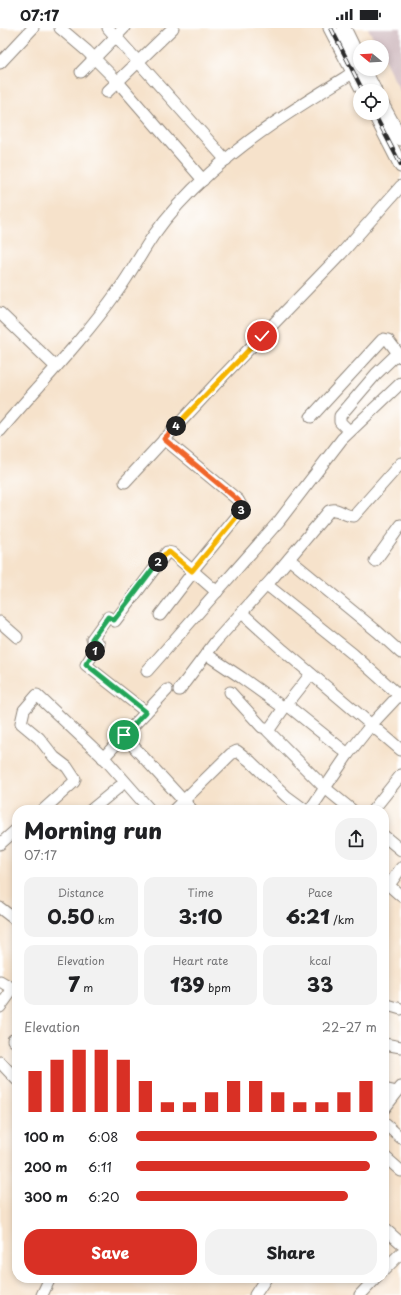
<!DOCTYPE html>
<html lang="en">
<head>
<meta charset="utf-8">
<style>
  body { margin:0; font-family:"Playpen Sans",sans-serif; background:#f2f2f2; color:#202124; height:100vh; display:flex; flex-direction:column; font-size:15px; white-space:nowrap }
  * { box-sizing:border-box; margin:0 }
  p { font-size:13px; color:#757577 }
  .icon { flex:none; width:22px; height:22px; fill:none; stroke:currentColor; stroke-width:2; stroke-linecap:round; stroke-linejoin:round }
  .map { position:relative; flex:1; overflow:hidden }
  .sheet { position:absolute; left:12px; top:777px; width:377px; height:478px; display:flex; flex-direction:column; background:#fff; border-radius:16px; box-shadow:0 2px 6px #0003 }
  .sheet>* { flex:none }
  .needle { width:26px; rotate:288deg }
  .fabs { position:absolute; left:353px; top:12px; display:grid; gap:8px }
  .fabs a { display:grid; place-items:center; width:36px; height:36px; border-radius:50%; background:#fff; box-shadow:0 2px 6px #0003; font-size:20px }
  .pin { position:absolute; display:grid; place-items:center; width:34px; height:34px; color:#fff; margin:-17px; border:2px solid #fff; border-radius:50%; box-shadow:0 1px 4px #0007 }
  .km { position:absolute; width:20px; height:20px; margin:-10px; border-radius:50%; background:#222; color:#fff; font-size:11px; line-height:20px; text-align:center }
  .round { display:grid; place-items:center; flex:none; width:42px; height:42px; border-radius:16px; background:#f2f2f2 }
  .head { display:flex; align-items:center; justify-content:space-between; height:68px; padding:0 12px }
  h1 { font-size:22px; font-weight:800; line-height:30px }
  .figures { display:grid; grid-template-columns:repeat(3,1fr); gap:6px; height:68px; padding:4px 12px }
  .figures div { display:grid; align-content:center; border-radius:10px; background:#f2f2f2; text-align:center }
  .figures b { font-size:20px; font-weight:800 }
  .figures small { font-size:11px; font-weight:400 }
  .figures p { font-size:11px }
  .chart { height:112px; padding:8px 12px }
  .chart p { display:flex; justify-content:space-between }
  .chart svg { width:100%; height:72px; margin-top:4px; stroke:#d93025; stroke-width:6 }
  .button { display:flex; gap:8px; margin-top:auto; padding:8px 12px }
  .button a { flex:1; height:46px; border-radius:16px; background:#d93025; color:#fff; font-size:16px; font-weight:800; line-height:46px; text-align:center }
  .button a+a { background:#f2f2f2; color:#202124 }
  ul { padding:0 12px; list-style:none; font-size:13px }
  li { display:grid; grid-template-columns:64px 48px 1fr; align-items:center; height:30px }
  li i { height:10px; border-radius:5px; background:#d93025 }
  .status { display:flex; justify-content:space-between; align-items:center; height:28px; padding:0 20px; background:#fff; direction:ltr }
  .status svg { height:11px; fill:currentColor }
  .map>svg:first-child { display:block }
  .industrial { fill:#d2bec2 }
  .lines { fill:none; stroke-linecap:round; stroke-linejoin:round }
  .minor-casing { stroke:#90867b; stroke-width:13 }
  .major-casing { stroke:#90867b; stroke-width:15 }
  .minor { stroke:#fff; stroke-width:11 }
  .major { stroke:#fff; stroke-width:13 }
  .rail-casing { stroke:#2b2b2b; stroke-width:4 }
  .rail { stroke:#fff; stroke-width:2.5; stroke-dasharray:8; stroke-linecap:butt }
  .split-1-casing { stroke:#fff; stroke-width:8 }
  .split-2-casing { stroke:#fff; stroke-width:8 }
  .split-3-casing { stroke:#fff; stroke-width:8 }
  .split-4-casing { stroke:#fff; stroke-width:8 }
  .split-5-casing { stroke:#fff; stroke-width:8 }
  .split-1 { stroke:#22a559; stroke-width:5 }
  .split-2 { stroke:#22a559; stroke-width:5 }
  .split-3 { stroke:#f5b400; stroke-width:5 }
  .split-4 { stroke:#f0652b; stroke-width:5 }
  .split-5 { stroke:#f5b400; stroke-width:5 }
</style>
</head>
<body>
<div class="status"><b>07:17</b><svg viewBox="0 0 49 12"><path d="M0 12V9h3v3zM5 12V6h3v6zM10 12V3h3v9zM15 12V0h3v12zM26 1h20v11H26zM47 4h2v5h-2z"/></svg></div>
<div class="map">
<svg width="401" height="1267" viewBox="0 0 401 1267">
  <rect width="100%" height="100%" fill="#fff"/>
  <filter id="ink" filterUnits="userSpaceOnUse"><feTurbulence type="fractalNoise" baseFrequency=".025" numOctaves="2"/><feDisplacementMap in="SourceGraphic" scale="8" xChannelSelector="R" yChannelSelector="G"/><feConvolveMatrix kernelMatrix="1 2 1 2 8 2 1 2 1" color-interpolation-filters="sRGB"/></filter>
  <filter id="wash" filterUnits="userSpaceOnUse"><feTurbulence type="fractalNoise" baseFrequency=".012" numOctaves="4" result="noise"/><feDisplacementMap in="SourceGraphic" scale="16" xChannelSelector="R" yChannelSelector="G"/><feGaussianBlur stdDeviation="0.9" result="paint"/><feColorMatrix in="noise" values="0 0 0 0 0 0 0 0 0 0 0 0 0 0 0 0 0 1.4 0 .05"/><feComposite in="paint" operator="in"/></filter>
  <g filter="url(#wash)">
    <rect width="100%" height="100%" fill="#f6e2cb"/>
    <path class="industrial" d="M368,0H401V65L382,27V19H378Z"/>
  </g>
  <g filter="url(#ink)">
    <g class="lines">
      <defs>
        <g id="minor">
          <path d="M60,0L87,23L118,54L203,152"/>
          <path d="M108,0L226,132"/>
          <path d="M0,35L33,0"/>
          <path d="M81,44L124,0"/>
          <path d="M107,64L173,0"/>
          <path d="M0,285L56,339"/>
          <path d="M311,389L382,312L384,311L388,312L401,329"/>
          <path d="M0,403C39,357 82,313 117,264C130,246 141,226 153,208C169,185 189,164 210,145C254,105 304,75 354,44"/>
          <path d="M349,403L340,394V388L376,346L398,325"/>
          <path d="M164,411L238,472L242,479L239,486L192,543"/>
          <path d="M125,454L223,348L341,226L401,158"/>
          <path d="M289,531L378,604L401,625"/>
          <path d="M375,533L401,497"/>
          <path d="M267,557L353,626L401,669"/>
          <path d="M242,585L283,622L401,722"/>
          <path d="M160,587L193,544"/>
          <path d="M0,594L17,609"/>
          <path d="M206,626L242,650L284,680"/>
          <path d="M147,643L279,493L342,411L401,355"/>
          <path d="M311,646L284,680L268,703L325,760L352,782"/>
          <path d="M179,662L216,613L271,552L329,483C338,478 344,489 354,488L401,435"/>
          <path d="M230,664L262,699L269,701"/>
          <path d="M287,677L348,726"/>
          <path d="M146,684L86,637L99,616L92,611L108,589L115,593L167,524L172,525L217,564"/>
          <path d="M134,719L192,782"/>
          <path d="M103,730L167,662"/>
          <path d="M43,782L74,754L75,751L67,739L54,729L39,710L21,695L24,682L37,667L106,732L150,782"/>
          <path d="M91,782L119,759"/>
          <path d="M174,782L231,726L237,723L250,733L286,768L305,782"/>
          <path d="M310,782L348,726L371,697L401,665"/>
          <path d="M373,782L401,747"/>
          <path d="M384,808L401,822"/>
          <path d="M0,816L17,801"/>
          <path d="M384,853L401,868"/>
          <path d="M389,857L401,840"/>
          <path d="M0,880L17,893"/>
          <path d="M0,953L17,963"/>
          <path d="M384,976L401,981"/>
          <path d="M0,979L13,961"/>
          <path d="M13,1012L17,1015"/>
          <path d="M384,1016L401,1019"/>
          <path d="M0,1034L17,1052"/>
          <path d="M384,1061L397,1064"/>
          <path d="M384,1081L401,1059"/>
          <path d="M384,1095L401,1110"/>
          <path d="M384,1128L401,1143"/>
          <path d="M384,1200L401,1215"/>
          <path d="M384,1242L401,1225"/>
          <path d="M42,1267L50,1250"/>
          <path d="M255,1267L266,1250"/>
          <path d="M360,1267L376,1250"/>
        </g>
        <g id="major">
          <path d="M330,0L363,63"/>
          <path d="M344,0L360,33"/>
          <path d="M364,41L375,63"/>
          <path d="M382,76L401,111"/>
          <path d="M374,85L401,138"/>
        </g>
      </defs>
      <use href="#minor" class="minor-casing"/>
      <use href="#major" class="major-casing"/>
      <use href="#minor" class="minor"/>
      <use href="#major" class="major"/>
      <defs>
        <g id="rail">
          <path d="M331,0L363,63"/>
          <path d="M374,85L401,137"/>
        </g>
      </defs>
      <use href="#rail" class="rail-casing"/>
      <use href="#rail" class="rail"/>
    </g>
  </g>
  <g class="lines" filter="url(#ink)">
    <defs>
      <path id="split-1" d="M95,623L86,636L146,684L124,707"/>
      <path id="split-2" d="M95,623L99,616L92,611L108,589L114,592L158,534"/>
      <path id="split-3" d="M158,534L164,527L169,524L192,543L239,486L241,482"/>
      <path id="split-4" d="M176,398L164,411L238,472L241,476V482"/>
      <path id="split-5" d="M176,398L262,308"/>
    </defs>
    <use href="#split-1" class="split-1-casing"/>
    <use href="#split-2" class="split-2-casing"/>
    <use href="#split-3" class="split-3-casing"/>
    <use href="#split-4" class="split-4-casing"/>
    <use href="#split-5" class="split-5-casing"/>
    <use href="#split-1" class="split-1"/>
    <use href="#split-2" class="split-2"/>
    <use href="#split-3" class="split-3"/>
    <use href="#split-4" class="split-4"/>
    <use href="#split-5" class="split-5"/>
  </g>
</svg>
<div class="fabs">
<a><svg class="needle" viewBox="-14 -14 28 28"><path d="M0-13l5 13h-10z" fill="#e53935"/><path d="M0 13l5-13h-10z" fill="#757577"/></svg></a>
<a><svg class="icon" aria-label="locate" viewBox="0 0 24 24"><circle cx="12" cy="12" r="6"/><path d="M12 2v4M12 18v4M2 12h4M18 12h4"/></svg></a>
</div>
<div class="pin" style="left:124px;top:707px;background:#1e9e55"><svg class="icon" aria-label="arrive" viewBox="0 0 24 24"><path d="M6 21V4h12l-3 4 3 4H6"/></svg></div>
<div class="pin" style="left:262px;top:308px;background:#d93025"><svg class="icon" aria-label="check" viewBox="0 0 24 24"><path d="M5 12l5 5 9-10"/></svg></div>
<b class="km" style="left:95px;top:623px">1</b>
<b class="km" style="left:158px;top:534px">2</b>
<b class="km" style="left:241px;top:482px">3</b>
<b class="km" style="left:176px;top:398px">4</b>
<section class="sheet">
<div class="head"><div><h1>Morning run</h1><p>07:17</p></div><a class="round"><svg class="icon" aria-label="share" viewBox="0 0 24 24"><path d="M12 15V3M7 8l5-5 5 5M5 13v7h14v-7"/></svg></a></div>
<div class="figures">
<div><p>Distance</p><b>0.50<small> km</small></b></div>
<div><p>Time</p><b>3:10</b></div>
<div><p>Pace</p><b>6:21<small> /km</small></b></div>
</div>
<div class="figures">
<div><p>Elevation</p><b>7<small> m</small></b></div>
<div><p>Heart rate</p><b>139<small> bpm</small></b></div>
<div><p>kcal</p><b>33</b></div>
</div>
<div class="chart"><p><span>Elevation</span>22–27 m</p>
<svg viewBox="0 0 160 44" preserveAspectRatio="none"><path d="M5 44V19M15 44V12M25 44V6M35 44V6M45 44V12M55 44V25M65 44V38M75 44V38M85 44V32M95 44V25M105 44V25M115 44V32M125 44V38M135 44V38M145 44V32M155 44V25"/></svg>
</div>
<ul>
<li><b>100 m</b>6:08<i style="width:100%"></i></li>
<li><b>200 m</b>6:11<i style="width:97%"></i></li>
<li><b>300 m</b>6:20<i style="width:88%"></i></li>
</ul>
<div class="button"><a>Save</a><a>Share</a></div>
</section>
</div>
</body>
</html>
